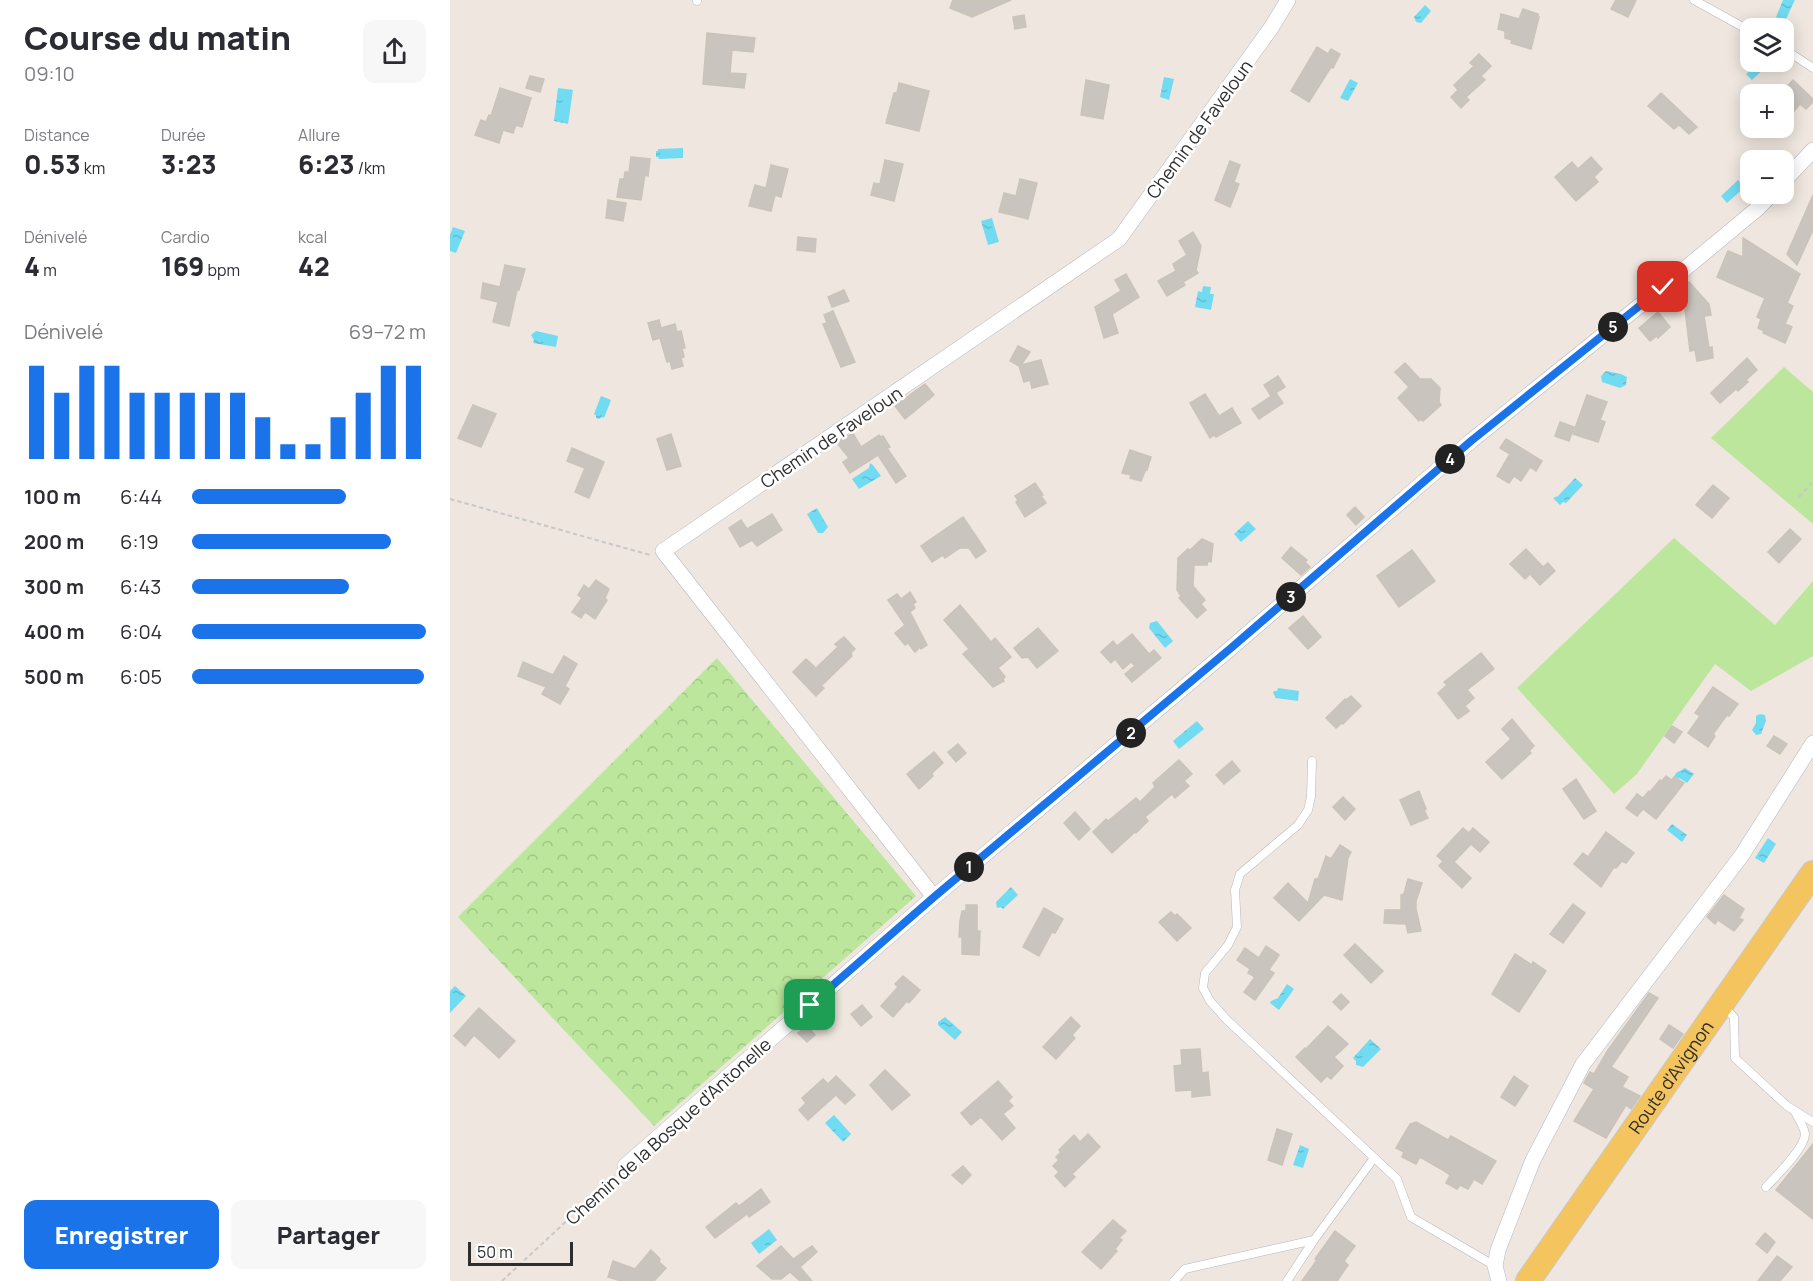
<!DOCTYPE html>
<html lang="fr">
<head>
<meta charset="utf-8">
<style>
  body { margin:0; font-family:Manrope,sans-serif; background:#f7f7f7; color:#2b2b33; height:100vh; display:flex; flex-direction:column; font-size:22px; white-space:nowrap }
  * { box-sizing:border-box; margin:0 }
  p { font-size:20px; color:#7c7c81 }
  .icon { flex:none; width:33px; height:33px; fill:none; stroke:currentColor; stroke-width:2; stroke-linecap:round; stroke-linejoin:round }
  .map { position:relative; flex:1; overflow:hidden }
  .details { display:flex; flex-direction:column; background:#fff; width:450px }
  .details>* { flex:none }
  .controls { position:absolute; left:1290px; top:18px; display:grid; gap:12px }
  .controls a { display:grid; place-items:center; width:54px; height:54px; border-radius:12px; background:#fff; box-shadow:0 3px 15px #0003; font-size:30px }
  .scale { position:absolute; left:18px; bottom:15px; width:105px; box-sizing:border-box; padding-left:6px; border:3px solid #2d2d2d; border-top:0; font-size:16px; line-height:21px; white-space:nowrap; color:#2d2d2d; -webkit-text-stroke:4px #fff; paint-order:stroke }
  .pin { position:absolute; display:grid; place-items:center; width:51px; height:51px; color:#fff; margin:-26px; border-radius:12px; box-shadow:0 3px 9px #0006 }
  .km { position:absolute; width:30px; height:30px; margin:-15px; border-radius:50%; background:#222; color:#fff; font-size:16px; line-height:30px; text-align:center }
  .round { display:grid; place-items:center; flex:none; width:63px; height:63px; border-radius:12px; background:#f7f7f7 }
  .headline { display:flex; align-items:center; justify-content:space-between; height:102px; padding:0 24px }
  h1 { font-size:33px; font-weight:800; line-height:45px }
  .figures { display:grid; grid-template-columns:repeat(3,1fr); gap:9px; height:102px; padding:6px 24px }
  .figures div { display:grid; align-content:center }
  .figures b { font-size:26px; font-weight:800 }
  .figures small { font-size:16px; font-weight:400 }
  .figures p { font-size:16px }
  .chart { height:168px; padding:12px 24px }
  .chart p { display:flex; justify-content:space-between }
  .chart svg { width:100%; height:108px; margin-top:6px; stroke:#1a73e8; stroke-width:6 }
  .action { display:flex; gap:12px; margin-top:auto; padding:12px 24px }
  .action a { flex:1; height:69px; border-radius:12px; background:#1a73e8; color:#fff; font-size:24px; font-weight:800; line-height:69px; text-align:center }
  .action a+a { background:#f7f7f7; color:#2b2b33 }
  ul { padding:0 24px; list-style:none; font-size:20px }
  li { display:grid; grid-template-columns:96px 72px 1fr; align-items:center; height:45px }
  li i { height:15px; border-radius:8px; background:#1a73e8 }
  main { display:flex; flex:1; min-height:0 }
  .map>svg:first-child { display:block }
  .grass { fill:#bbe69b }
  .forest { fill:url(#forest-crowns) }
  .water { fill:url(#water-ripples) }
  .building { fill:#cac4bf; stroke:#cac3b8; stroke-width:1.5 }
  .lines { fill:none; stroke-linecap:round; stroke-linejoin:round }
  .service-casing { stroke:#b3b7c1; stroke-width:9 }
  .minor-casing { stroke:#b3b7c1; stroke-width:16 }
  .primary-casing { stroke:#c8c8c8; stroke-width:26 }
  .path { stroke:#c8c8c8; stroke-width:2; stroke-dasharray:4.5 3; stroke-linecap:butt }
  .service { stroke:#fff; stroke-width:8 }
  .minor { stroke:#fff; stroke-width:15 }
  .primary { stroke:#f4c55e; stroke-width:24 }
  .route-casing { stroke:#fff; stroke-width:12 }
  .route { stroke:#1a73e8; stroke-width:8 }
  .labels { text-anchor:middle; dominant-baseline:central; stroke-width:5; stroke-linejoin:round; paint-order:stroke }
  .street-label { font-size:18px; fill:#2d2d2d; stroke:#fff }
</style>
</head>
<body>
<main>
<section class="details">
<div class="headline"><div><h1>Course du matin</h1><p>09:10</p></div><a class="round"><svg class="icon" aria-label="share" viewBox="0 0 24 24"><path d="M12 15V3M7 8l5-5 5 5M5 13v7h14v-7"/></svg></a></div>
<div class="figures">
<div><p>Distance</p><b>0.53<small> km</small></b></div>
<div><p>Durée</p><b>3:23</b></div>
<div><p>Allure</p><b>6:23<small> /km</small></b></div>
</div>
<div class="figures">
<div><p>Dénivelé</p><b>4<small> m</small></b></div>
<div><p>Cardio</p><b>169<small> bpm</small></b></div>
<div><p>kcal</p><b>42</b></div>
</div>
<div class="chart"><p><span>Dénivelé</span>69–72 m</p>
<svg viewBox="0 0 160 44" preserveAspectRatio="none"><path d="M5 44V6M15 44V17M25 44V6M35 44V6M45 44V17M55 44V17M65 44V17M75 44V17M85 44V17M95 44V27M105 44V38M115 44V38M125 44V27M135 44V17M145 44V6M155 44V6"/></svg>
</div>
<ul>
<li><b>100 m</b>6:44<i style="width:66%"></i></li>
<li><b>200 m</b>6:19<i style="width:85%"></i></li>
<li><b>300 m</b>6:43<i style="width:67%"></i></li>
<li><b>400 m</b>6:04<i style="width:100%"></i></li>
<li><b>500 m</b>6:05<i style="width:99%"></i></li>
</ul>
<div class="action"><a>Enregistrer</a><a>Partager</a></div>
</section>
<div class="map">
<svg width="1363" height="1281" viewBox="0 0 1363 1281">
  <defs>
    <pattern id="forest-crowns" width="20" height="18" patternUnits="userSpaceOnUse" patternTransform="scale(1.5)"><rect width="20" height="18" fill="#bbe69b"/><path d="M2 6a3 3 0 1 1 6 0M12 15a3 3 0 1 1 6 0" fill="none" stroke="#a1c686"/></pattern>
    <pattern id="water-ripples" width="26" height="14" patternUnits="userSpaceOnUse" patternTransform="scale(1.5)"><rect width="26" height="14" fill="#71dbf2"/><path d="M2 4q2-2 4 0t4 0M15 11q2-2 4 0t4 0" fill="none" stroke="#62bcd0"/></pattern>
  </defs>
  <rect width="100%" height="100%" fill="#efe7df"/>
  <g class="grass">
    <path d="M1334,367L1363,392V524L1261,438Z"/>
    <path d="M1224,538L1325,625L1363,581V656L1301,691L1265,664L1187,774L1164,794L1067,688Z"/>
  </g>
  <path class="forest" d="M267,658L466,896L204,1126L8,917Z"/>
  <g class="water">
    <path d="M1333,0H1345L1335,21L1326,17Z"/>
    <path d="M975,5L981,11L971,23L966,22L964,17Z"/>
    <path d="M1310,62H1313L1317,66L1302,80L1296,74Z"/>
    <path d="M714,77L724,79L719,100L710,97Z"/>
    <path d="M900,79L908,83L898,101L890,98Z"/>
    <path d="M108,88L123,90L118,124L104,121Z"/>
    <path d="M233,148V158L209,159L208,157H206V151H208V149Z"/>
    <path d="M1288,180L1295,187L1277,203L1271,196Z"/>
    <path d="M542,218L549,242L538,245L531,221Z"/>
    <path d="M3,227L15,231L6,253L0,251V235Z"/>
    <path d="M753,286L761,287L760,294H764L761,310L745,307L748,291L752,292Z"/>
    <path d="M86,331L108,336L106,347L83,343L84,340L81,335Z"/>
    <path d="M1156,371L1171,374L1177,377L1176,385L1170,388L1152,382L1151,376Z"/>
    <path d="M151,396L161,400L154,418L152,417L149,419L146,418V415L144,414Z"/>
    <path d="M420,463L423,465L431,476L409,489L402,479L419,468Z"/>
    <path d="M1125,478L1133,485L1116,503L1113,502L1110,505L1103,498L1108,496Z"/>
    <path d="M367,508L378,527L373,533H368L357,514Z"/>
    <path d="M798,521L806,529L791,542L784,534Z"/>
    <path d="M707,621L723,641L715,648L699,628L700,623Z"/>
    <path d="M828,688L849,691L848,701L826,698L823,693L824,691H827Z"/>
    <path d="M1310,714L1315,715L1316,721L1311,734L1306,735L1302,730L1306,723V716Z"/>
    <path d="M747,721L754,729L729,749L723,741Z"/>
    <path d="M1235,768L1244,774L1237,783L1231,779L1224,777L1226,773Z"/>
    <path d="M1222,824L1237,835L1232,842L1217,830Z"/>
    <path d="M1318,838L1326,844L1314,863L1305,858Z"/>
    <path d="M561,887L568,895L553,909L551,907L547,908L546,902Z"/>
    <path d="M837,984L844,989L829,1010L820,1003L821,1001L828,998Z"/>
    <path d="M5,986L16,996L0,1013V991Z"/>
    <path d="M495,1017L512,1032L505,1040L488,1025V1022Z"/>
    <path d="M920,1039L931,1049L913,1067L906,1065V1061L903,1058Z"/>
    <path d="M384,1115L401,1134L393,1142L375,1123Z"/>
    <path d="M850,1145L859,1149L853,1168L843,1165Z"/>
    <path d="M319,1229L327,1240L309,1254L301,1243Z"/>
  </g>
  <g class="building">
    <path d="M503,0H561L522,17L500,8Z"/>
    <path d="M1166,0H1186L1178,17L1161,9Z"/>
    <path d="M1073,9L1088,14V17H1089L1081,49L1061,43L1062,40L1055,38V31L1048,29L1051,14L1069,19Z"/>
    <path d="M574,15L576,27L565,29L563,17Z"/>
    <path d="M257,33L305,38L303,52L282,50L280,73L296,74L294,88L253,84Z"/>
    <path d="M867,47L878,54L881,49L890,54L883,68L881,67L859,102L841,91Z"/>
    <path d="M1029,54L1041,66L1031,76L1035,80L1016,97L1019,100L1011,108L1001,97L1008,90L1004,85L1024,66L1020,63Z"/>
    <path d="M80,76L94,79L90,92L76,88Z"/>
    <path d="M636,80L659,85L653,119L631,115Z"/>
    <path d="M1343,80L1363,99V102L1356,109L1350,104L1334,123V90Z"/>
    <path d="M449,83L479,91L469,131L436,123L444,93H447Z"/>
    <path d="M50,88L81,98L72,127L66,125L63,133L53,130L49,143L25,135L31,120L36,122L39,115L41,116Z"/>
    <path d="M1211,93L1247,127L1239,134L1229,125L1224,129L1198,106Z"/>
    <path d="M181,157L200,159L198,176L195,175L191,200L167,197L170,179H174L175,172H179Z"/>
    <path d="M1141,157L1152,169L1144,177L1148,182L1126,201L1105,177L1122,162L1128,169Z"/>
    <path d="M435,160L453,164L444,201L421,195L424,183L430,184Z"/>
    <path d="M780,161L790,165L784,182L789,184L780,207L765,200Z"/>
    <path d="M321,165L338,169L331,197L325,195L321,211L299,206L305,185L316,188Z"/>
    <path d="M570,179L587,183L578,219L549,212L554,193L566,196Z"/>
    <path d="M1363,195V230L1347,265L1337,254Z"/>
    <path d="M158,200L176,203L173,221L156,218Z"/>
    <path d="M743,232L751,246L746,270L748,273L733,282L735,285L717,296L708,281L726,271L723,264L737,255L729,241Z"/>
    <path d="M348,237L366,239L365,252L347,250Z"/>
    <path d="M1293,238L1350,274L1337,303L1343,306L1335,324L1342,327L1335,343L1313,333L1314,331L1308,328L1311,319L1307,317L1315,298L1267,277L1278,251L1293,257Z"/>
    <path d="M55,265L75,269L69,290H67L59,326L43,322L48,302L31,298L33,283L50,287Z"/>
    <path d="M676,274L689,297L662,314L668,333L654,338L645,307L671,291L665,280Z"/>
    <path d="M1239,282L1259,304L1261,315L1254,316L1259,348L1262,347L1263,358L1247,361L1245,350L1240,351L1235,310L1237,308L1228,298L1231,295L1228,292Z"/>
    <path d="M394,290L399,301L382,307L378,297Z"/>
    <path d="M383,311L405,362L391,367L373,324L377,323L374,315Z"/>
    <path d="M1208,312L1220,327L1208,338L1207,336L1200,341L1189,328Z"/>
    <path d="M209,320L211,328L225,324L227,332L231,331L235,348H232L234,357L231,358L233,366L222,369L220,361L217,362L210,338L203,340L198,323Z"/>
    <path d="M568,346L580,352L571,365L591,360L598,384L582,388L580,380L574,382L569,366L560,361Z"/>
    <path d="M1297,358L1307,370L1296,380L1298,382L1288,391L1286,389L1270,403L1261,393Z"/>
    <path d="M955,363L970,379H981L990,388L989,402L991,405L973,421L971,419L969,421L948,398L959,387L945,372Z"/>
    <path d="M828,376L835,387L821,396L814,385Z"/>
    <path d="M475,384L484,395L455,419L445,406Z"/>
    <path d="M826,393L833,403L809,419L802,409Z"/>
    <path d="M755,394L769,416L782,408L791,423L766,437L764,435L760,438L740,403Z"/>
    <path d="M1137,395L1157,402L1150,420L1155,422L1148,442L1123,434Z"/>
    <path d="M23,405L46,414L31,447L8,438Z"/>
    <path d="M1110,422L1124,427L1119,441L1105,436Z"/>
    <path d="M403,433L411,447L429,435L430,437L433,436L440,447L437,448L456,476L446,483L428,455L400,473L393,462L399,458L387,443Z"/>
    <path d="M221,434L231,466L217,470L207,439Z"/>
    <path d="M1056,439L1092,461L1086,471L1080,467L1071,481L1064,476L1059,483L1047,476L1060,454L1050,448Z"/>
    <path d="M122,448L154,462L139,498L125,492L135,468L117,461Z"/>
    <path d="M680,450L701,457L697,470L696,469L691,481L680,478L681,475L672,473Z"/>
    <path d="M585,483L593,495L591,496L596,503L575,517L566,502L568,500L565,496Z"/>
    <path d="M1263,485L1279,498L1262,518L1246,505Z"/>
    <path d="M905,507L914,517L906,525L897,515Z"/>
    <path d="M322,514L332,530L307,546L302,540L290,547L279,528L291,520L297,529Z"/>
    <path d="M513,517L536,551L526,558L519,548H510L495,558L493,555L482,562L471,546Z"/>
    <path d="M1340,529L1351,539L1329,563L1318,552Z"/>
    <path d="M752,539L763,544L761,562L758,561L757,565H744L743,586L755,600L751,604L756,610L747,618L729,598L731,596L727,590L728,558L738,549L740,550Z"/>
    <path d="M841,547L857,560L855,562L860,567L851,575L832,558Z"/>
    <path d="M1076,549L1093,567L1098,563L1105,571L1090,585L1080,574L1075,579L1060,564Z"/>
    <path d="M962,550L985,581L949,607L927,576Z"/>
    <path d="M146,580L159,589L155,598L157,600L145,619L135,612L131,618L122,612L132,598L128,595L134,585L139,589Z"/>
    <path d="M460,592L466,602L463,604L465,608L460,612L477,645L471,649L470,647L465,652L458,643L455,645L445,633L455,625L438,600L447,594L451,599Z"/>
    <path d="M510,605L541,642L545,638L561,657L548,668L555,677L553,679L554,681L543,687L513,654L519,649L494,620Z"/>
    <path d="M853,616L871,637L858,649L839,628Z"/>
    <path d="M588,628L608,651L587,668L578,657L572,658L564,648Z"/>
    <path d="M682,634L699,654L704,650L711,658L682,682L675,674L686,665L685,666L681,662L673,669L665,659L661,663L651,652L663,641L667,646Z"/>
    <path d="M394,637L405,649L401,653L402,656L371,686L374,688L366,696L343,672L356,659L366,668L388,647L385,644Z"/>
    <path d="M1031,653L1044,669L1017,690L1024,698L1015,706L1019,711L1008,719L988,693L997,685L994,682Z"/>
    <path d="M114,656L127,664L115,686L119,689L110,704L92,694L96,687L68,676L73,662L103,675Z"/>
    <path d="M1263,687L1288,704L1279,716L1277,715L1263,734L1265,736L1258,747L1238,733L1250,716L1245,713Z"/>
    <path d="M901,696L911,706L893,724L892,723L886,728L876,718L895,699L896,700Z"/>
    <path d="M1062,719L1084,746L1079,751L1081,753L1052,779L1036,762L1061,739L1052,729Z"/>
    <path d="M1222,726L1232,732L1224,743L1215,736Z"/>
    <path d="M1324,736L1337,744L1330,754L1317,746Z"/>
    <path d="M508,744L516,753L506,762L498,752Z"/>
    <path d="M484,752L493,763L482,773L483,776L469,789L457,774Z"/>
    <path d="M729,760L742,774L734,781L739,786L725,798L722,794L695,817L698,821L686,833L685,832L662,853L643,832L656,819L658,821L686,798L690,802L705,787L703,783Z"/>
    <path d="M782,761L790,771L774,784L766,775Z"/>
    <path d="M1216,776L1222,780L1224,777L1234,783L1206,819L1193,809L1187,816L1176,808L1187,794L1193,798L1199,791L1200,792L1210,780L1212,781Z"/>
    <path d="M1126,779L1146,811L1134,819L1113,789Z"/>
    <path d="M969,791L976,809L974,810L978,818L961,825L950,800Z"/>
    <path d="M893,797L905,809L895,820L883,807Z"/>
    <path d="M625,812L640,829L629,840L614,823Z"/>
    <path d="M1013,828L1019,833L1023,828L1039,842L1030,852L1021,844L1004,862L1021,878L1012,888L989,866L993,861L987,856Z"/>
    <path d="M1156,832L1184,853L1176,863L1172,861L1166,868L1164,867L1151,887L1124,864L1133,853L1138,857Z"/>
    <path d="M890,845L901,852L898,858L892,900L874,895L849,921L824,898L838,883L858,903L865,879H868L876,856L881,859Z"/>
    <path d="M958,879L972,883L966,901V909L971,931L958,933L956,924L934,923L935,910H951V895L954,894Z"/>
    <path d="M1274,895L1294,909L1289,918L1293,920L1284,931L1268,920L1265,924L1257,917Z"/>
    <path d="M1123,904L1135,913L1113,943L1100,934Z"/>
    <path d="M516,905H527V931H530L529,955L512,954V937H509L510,921L512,911H516Z"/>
    <path d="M594,908L613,919L605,933L602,932L589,956L573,947Z"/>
    <path d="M721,912L725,916L727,914L741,928L727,941L709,922Z"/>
    <path d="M905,944L933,971L921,983L894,955Z"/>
    <path d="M816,946L829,955L819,970L824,973L805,1000L794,992L805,977L798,973L800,969L787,960L795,948L809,958Z"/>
    <path d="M1065,954L1082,965L1083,962L1096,971L1069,1012L1042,994Z"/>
    <path d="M453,976L470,990L459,1003L457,1001L443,1017L431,1006L448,987L445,984Z"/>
    <path d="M1199,993L1208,998L1161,1067L1178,1077L1172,1087L1190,1096L1181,1109L1176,1105L1156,1138L1124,1121L1144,1089L1134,1083L1140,1072L1144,1074L1158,1050Z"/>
    <path d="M891,994L899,1002L891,1010L883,1002Z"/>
    <path d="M412,1005L422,1017L411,1026L401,1014Z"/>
    <path d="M29,1008L65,1041L49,1058L24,1035L15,1046L4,1036Z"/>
    <path d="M621,1017L630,1026L622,1035L625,1038L606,1059L593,1047Z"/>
    <path d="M1219,1025L1233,1034L1223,1048L1210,1039Z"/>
    <path d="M357,1026L365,1035L357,1042L348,1033Z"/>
    <path d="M878,1026L898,1044L884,1057L893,1066L881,1079L877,1076L871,1082L846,1057L855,1048L856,1049Z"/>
    <path d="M750,1049L752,1073L758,1072L760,1095L742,1097V1090L726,1091L724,1066L732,1065L731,1050Z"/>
    <path d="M435,1070L460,1095L442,1110L420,1085Z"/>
    <path d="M386,1076L405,1095L395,1104L386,1095L358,1120L349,1110L356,1103L352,1098L373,1079L378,1084Z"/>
    <path d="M1064,1076L1078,1086L1065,1106L1051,1097Z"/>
    <path d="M548,1081L562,1097L558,1101L563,1106L553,1114L565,1128L552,1140L531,1117L521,1125L511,1113Z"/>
    <path d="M966,1122L998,1140L1001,1136L1046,1161L1032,1184L1024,1179L1018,1189L1010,1185L1007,1189L996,1183L1000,1175L991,1169L970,1157L966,1164L952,1157L954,1152L946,1148L960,1124Z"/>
    <path d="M827,1129L842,1134L832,1165L818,1160Z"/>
    <path d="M638,1134L650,1147L622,1174L625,1177L615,1187L605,1176L609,1172L603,1166L609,1160L606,1157L611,1152L609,1150L624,1135L630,1142Z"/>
    <path d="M1363,1144V1219L1326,1190Z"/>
    <path d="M513,1166L521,1175L512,1184L502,1175Z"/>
    <path d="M311,1189L320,1202L299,1217L297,1214L265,1238L256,1227L286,1203L289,1206Z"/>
    <path d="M663,1220L676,1231L669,1238L672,1240L665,1249L667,1251L651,1269L632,1252Z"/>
    <path d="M885,1231L905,1246L894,1261L898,1265L887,1281H852L867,1260L865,1259Z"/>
    <path d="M1315,1233L1325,1242L1317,1253L1306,1244Z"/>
    <path d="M331,1246L343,1259L362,1246L367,1252L350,1267L362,1281H350L340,1272L331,1279H322L307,1266Z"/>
    <path d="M201,1250L210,1259L209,1262L216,1268L204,1281H171L158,1277L163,1261L185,1269Z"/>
    <path d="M1327,1256L1342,1267L1330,1281H1308Z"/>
  </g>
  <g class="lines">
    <defs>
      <g id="service">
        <path d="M247,0V1"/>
        <path d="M1244,0L1300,31"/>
        <path d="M1334,49L1363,68"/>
        <path d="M862,761L861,797L858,810L848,825L790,874L785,890L787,927L778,945L755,973L753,988L760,1001L777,1020L947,1179L961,1217L1045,1266"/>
        <path d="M1273,1006L1284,1017L1285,1058L1337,1106L1363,1122"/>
        <path d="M1316,1187C1326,1176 1355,1148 1355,1134C1354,1126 1348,1118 1345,1112"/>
        <path d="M724,1281L735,1269L864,1240L924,1158"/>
        <path d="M837,1281L864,1240"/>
      </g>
      <g id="minor">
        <path d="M1334,181L1363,150"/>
        <path d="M484,897L213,551L669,239L821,28L838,0"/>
        <path d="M175,1166L484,897L781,648L1021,441L1213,287L1307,209L1322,194"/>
        <path d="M1049,1281L1045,1266L1048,1250L1083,1160L1133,1064L1292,855L1363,743"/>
      </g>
      <g id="primary">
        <path id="s1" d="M1078,1281L1363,873"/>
      </g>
    </defs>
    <use href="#service" class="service-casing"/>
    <use href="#minor" class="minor-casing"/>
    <use href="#primary" class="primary-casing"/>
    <g class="path">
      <path d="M1349,497L1363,482"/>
      <path d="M0,499L200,555"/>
      <path d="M52,1281L165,1176"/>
    </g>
    <use href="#service" class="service"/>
    <use href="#minor" class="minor"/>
    <use href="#primary" class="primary"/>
  </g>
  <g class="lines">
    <defs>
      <path id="route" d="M360,1005L484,897L781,648L1021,441L1213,287"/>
    </defs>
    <use href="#route" class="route-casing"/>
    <use href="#route" class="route"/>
  </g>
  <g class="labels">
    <g class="street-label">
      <text transform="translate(749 129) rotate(-54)">Chemin de Faveloun</text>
      <text transform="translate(381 437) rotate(-34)">Chemin de Faveloun</text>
      <text stroke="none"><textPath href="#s1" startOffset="249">Route d'Avignon</textPath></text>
      <text transform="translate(218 1131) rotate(-42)">Chemin de la Bosque d'Antonelle</text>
    </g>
  </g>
</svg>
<div class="controls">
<a><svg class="icon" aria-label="layers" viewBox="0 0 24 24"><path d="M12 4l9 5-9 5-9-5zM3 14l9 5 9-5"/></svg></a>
<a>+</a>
<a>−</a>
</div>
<div class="scale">50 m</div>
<div class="pin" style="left:360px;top:1005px;background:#1e9e55"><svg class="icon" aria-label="arrive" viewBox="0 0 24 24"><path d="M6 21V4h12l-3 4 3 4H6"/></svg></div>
<div class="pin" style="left:1213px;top:287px;background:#d93025"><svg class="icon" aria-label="check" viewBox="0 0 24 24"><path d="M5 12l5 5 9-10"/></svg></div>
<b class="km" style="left:519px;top:867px">1</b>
<b class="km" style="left:681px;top:733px">2</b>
<b class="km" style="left:841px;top:597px">3</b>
<b class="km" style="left:1000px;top:459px">4</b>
<b class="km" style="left:1163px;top:327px">5</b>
</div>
</main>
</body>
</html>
